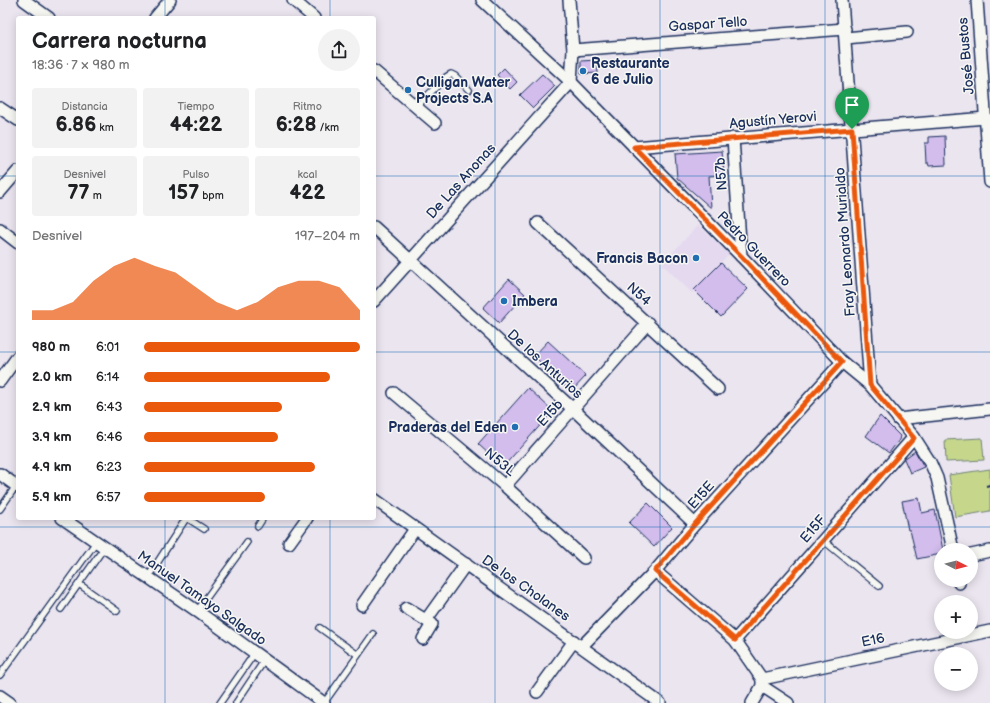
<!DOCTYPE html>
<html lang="es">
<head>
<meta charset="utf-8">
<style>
  body { margin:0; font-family:"Balsamiq Sans",sans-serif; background:#f2f2f2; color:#202124; height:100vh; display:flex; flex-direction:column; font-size:15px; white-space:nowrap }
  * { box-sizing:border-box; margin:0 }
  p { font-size:13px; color:#757577 }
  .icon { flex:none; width:22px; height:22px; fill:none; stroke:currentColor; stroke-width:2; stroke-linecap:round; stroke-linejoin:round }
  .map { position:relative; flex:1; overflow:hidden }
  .drawer { position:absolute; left:16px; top:16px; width:360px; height:504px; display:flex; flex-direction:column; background:#fff; border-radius:4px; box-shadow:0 2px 10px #0003 }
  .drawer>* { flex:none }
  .needle { width:26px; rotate:96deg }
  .controls { position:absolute; left:934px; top:543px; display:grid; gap:8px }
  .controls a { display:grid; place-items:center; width:44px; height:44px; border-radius:50%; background:#fff; box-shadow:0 2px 10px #0003; font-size:20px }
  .pin { position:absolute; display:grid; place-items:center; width:34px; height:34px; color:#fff; margin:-41px -17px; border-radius:50% 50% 50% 0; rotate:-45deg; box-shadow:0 0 4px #0007 }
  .pin .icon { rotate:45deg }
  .round { display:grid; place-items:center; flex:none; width:42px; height:42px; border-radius:21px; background:#f2f2f2 }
  .headline { display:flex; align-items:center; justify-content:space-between; height:68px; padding:0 16px }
  h1 { font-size:22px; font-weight:800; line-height:30px }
  .stats { display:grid; grid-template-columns:repeat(3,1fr); gap:6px; height:68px; padding:4px 16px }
  .stats div { display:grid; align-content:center; border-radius:4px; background:#f2f2f2; text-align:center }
  .stats b { font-size:20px; font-weight:800 }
  .stats small { font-size:11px; font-weight:400 }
  .stats p { font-size:11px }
  .chart { height:112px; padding:8px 16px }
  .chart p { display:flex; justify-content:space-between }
  .chart svg { width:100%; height:72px; margin-top:4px; fill:#ea580c; opacity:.7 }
  ul { padding:0 16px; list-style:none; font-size:13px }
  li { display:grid; grid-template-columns:64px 48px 1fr; align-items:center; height:30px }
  li i { height:10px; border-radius:5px; background:#ea580c }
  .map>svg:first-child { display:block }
  .built { fill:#e4d9ef }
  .green { fill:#c6d78c; stroke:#708375 }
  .building { fill:#d2bded; stroke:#1b2f5e }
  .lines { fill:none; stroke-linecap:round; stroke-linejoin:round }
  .lane-casing { stroke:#1b2f5e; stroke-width:8 }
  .street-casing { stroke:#1b2f5e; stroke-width:14 }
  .path { stroke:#1b2f5e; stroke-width:2; stroke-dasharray:4 3; stroke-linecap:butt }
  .lane { stroke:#f6f6f2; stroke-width:5.5 }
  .street { stroke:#f6f6f2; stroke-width:11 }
  .route-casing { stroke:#fff; stroke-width:8 }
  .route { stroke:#ea580c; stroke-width:5 }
  .grid { fill:none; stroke:#1f6fb2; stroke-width:1; stroke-opacity:0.55 }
  .poi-dot { fill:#1f6fb2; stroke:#f6f6f2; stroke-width:1.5 }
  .labels { text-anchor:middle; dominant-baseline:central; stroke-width:3; stroke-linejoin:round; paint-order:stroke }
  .street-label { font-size:14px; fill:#1b2f5e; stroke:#f6f6f2 }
  .poi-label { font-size:14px; font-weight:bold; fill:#1b2f5e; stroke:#f6f6f2; text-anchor:start }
</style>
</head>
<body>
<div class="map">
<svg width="990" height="703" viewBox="0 0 990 703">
  <rect width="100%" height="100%" fill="#ebe5f0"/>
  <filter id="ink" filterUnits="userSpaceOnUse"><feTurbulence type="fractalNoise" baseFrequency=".025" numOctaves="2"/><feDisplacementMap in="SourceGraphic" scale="8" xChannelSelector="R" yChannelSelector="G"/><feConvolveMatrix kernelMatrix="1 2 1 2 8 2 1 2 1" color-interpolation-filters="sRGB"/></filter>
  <g filter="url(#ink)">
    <path class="built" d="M698,225L729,254L692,293L662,264Z"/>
    <g class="green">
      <path d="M982,438L984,460L946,462L945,440Z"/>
      <path d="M990,469V511L955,517L949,475Z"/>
    </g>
    <g class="building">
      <path d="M597,60L598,73L581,74V61Z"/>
      <path d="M504,68L517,82L510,89L497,75Z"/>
      <path d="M542,74L555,86L533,108L520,95Z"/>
      <path d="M945,136L946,165L929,166L928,163H926L925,143H929V137Z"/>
      <path d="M722,151L724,175L709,176L711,208L677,178L675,154Z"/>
      <path d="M721,263L748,289L721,317L694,290Z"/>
      <path d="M509,279L525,294L499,323L483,308Z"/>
      <path d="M548,341L586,376L571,392L534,356Z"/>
      <path d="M528,388L553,411L503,467L478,444Z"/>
      <path d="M880,416L900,436L899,440L889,453L866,436Z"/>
      <path d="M915,451L924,467L910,473L904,459Z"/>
      <path d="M919,498L922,513L935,510L943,550H941V554L917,559L910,530H908L902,501Z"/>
      <path d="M648,503L672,527L654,547L629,523Z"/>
    </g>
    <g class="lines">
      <defs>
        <g id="lane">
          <path d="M416,107L446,77L451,74L455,76L469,90"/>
          <path d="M0,509L16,486"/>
          <path d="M258,526L263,518"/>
          <path d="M823,540L879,586"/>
          <path d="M148,577L185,520L187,518L204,529"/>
          <path d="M79,584L117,611"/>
          <path d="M61,609L104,548"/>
          <path d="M197,611L247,542"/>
          <path d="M320,628L358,655"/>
          <path d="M0,675L96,542"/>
          <path d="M220,703L254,654"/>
          <path d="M236,703L264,661"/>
          <path d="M324,703L373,634"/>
        </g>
        <g id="street">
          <path d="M24,0L49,18"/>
          <path d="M293,0L314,18"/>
          <path d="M482,0L571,82L741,256L842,362L870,385L914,437L930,462L937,478L953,550"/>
          <path d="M569,0L573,50L571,82"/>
          <path d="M842,0L870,385"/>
          <path d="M977,0L990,182"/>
          <path d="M155,18L170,0"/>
          <path d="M846,38L907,32"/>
          <path d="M573,50L845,29"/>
          <path d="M374,71L435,123"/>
          <path d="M0,108L18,120"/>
          <path d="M733,138L741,256"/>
          <path d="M634,147L986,118"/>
          <path d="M0,192L18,171"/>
          <path d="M538,223L718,389"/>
          <path d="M374,227L573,409L695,524"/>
          <path d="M0,229L18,243"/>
          <path d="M374,301L571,82"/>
          <path d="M0,381L18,356"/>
          <path d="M394,393L505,486L584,558"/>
          <path d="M898,419L990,409"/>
          <path d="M0,474L18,487"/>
          <path d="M505,486L648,323"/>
          <path d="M374,499L660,703"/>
          <path d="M62,518L197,611L324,703"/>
          <path d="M289,543L307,518"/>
          <path d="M971,555L990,551"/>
          <path d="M655,571L735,640L762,679"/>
          <path d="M959,580V583"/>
          <path d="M362,605L415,529"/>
          <path d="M406,608L432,624L423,639"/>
          <path d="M426,620L466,564"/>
          <path d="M735,640L914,437"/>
          <path d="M582,646L655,571L695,524L842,362"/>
          <path d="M762,679L990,631"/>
          <path d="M762,686L788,703"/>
          <path d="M537,692L574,641"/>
          <path d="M0,696L10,703"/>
          <path d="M752,703L762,686V679"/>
        </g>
      </defs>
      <use href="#lane" class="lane-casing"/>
      <use href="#street" class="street-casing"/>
      <path class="path" d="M986,486L990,485"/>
      <use href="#lane" class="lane"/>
      <use href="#street" class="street"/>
    </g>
  </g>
  <g class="lines" filter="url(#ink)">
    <defs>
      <path id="route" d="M852,129L870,385L914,438L735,640L655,571L695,524L842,362L741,256L634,147Z"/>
    </defs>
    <use href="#route" class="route-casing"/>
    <use href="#route" class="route"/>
  </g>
  <path class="grid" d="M165,0V18M330,0V18M495,0V703M660,0V703M825,0V703M0,176H18M374,176H990M0,352H18M374,352H990M165,518V703M330,518V703M0,527H990"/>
  <g class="poi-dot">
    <circle cx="583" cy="71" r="4"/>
    <circle cx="408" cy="90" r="4"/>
    <circle cx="696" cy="258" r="4"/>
    <circle cx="504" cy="301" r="4"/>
    <circle cx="515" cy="427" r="4"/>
  </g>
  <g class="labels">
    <g class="street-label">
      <text transform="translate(708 24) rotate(-4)">Gaspar Tello</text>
      <text transform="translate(966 56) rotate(-95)">José Bustos</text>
      <text transform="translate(773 120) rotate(-5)">Agustín Yerovi</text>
      <text transform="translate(721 174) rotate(-94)">N57b</text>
      <text transform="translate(461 181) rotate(-48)">De Las Anonas</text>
      <text transform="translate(845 242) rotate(-94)">Fray Leonardo Murialdo</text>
      <text transform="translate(754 249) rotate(46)">Pedro Guerrero</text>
      <text transform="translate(639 294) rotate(42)">N54</text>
      <text transform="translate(545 364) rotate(42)">De los Anturios</text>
      <text transform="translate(550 413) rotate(-48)">E15b</text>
      <text transform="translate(500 462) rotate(40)">N53L</text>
      <text transform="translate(701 495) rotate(-48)">E15E</text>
      <text transform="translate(813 529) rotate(-49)">E15F</text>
      <text transform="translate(526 588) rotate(35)">De los Cholanes</text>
      <text transform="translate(202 598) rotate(35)">Manuel Tamayo Salgado</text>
      <text transform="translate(873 640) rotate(-12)">E16</text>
    </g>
    <g class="poi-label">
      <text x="591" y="63">Restaurante<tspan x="591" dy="16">6 de Julio</tspan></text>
      <text x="416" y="82">Culligan Water<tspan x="416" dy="16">Projects S.A</tspan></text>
      <text x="688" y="258" text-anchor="end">Francis Bacon</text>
      <text x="512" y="301">Imbera</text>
      <text x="507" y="427" text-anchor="end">Praderas del Eden</text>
    </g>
  </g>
</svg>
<div class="controls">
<a><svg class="needle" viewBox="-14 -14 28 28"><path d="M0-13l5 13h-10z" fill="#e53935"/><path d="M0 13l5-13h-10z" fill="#757577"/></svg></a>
<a>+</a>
<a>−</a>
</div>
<div class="pin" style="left:852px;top:129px;background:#1e9e55"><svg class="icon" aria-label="arrive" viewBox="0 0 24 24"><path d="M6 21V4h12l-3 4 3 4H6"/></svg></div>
<section class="drawer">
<div class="headline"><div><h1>Carrera nocturna</h1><p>18:36 · 7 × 980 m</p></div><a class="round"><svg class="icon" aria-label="share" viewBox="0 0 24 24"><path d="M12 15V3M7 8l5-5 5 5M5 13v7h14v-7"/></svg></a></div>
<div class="stats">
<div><p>Distancia</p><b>6.86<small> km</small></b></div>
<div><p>Tiempo</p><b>44:22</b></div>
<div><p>Ritmo</p><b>6:28<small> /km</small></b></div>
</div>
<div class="stats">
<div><p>Desnivel</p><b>77<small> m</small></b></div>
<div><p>Pulso</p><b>157<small> bpm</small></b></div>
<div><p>kcal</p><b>422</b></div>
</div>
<div class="chart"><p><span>Desnivel</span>197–204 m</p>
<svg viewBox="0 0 160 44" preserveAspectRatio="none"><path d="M0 44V38L10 38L20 33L30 20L40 11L50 6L60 11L70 15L80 24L90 33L100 38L110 33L120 24L130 20L140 20L150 24L160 38V44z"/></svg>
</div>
<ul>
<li><b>980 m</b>6:01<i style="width:100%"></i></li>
<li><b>2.0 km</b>6:14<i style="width:86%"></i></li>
<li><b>2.9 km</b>6:43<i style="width:64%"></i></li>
<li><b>3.9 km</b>6:46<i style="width:62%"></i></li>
<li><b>4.9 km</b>6:23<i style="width:79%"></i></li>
<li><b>5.9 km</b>6:57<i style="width:56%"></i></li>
</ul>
</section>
</div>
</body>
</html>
